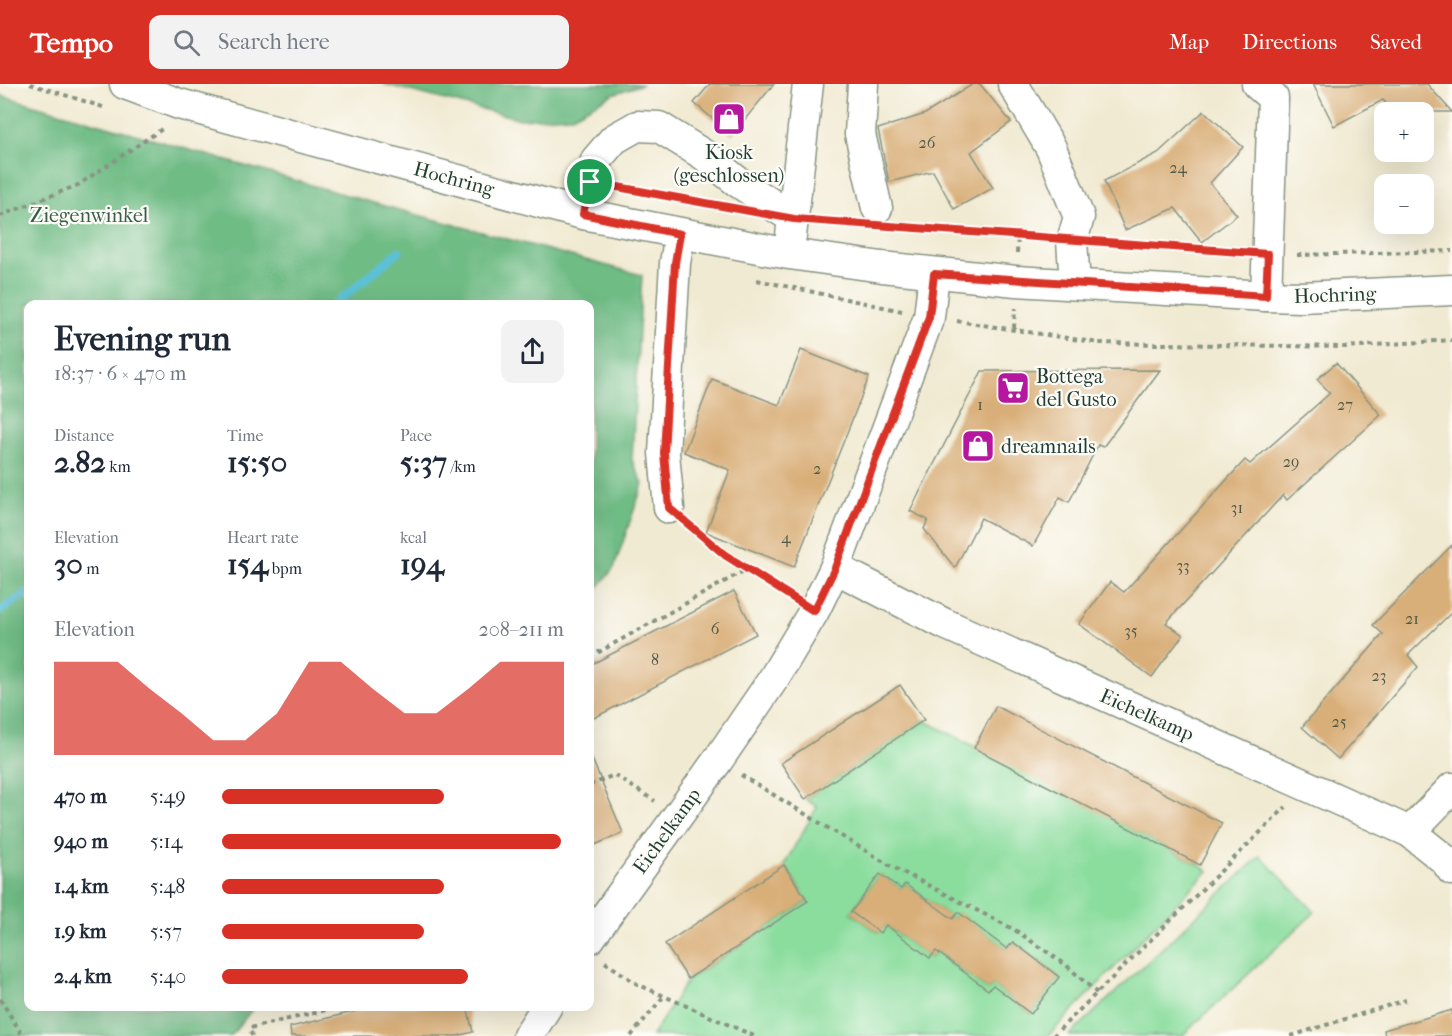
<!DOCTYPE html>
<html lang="en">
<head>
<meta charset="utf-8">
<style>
  body { margin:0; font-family:"IM FELL French Canon",serif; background:#f2f2f3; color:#1f2937; height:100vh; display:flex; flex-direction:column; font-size:22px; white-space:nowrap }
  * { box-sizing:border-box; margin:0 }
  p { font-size:20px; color:#747a83 }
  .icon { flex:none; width:33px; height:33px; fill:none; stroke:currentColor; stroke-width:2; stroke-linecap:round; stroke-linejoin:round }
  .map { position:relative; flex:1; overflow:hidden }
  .details { position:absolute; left:24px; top:216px; width:570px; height:711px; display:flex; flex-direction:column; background:#fff; border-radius:12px; box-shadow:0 6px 24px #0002 }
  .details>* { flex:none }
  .tools { position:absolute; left:1374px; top:18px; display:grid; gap:12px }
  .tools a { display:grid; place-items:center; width:60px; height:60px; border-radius:12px; background:#fff; box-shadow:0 6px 24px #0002; font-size:30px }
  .pin { position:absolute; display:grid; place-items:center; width:51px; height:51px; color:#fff; margin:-26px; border:3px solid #fff; border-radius:50%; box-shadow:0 2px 6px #0007 }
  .round { display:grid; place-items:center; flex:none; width:63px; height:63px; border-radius:12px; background:#f2f2f3 }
  .overview { display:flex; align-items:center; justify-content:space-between; height:102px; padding:0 30px }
  h1 { font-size:33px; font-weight:700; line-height:45px }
  .metrics { display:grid; grid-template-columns:repeat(3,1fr); gap:9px; height:102px; padding:6px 30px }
  .metrics div { display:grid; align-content:center }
  .metrics b { font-size:30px; font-weight:700 }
  .metrics small { font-size:16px; font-weight:400 }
  .metrics p { font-size:16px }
  .chart { height:168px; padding:12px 30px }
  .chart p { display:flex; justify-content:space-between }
  .chart svg { width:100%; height:108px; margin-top:6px; fill:#d93025; opacity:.7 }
  ul { padding:0 30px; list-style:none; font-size:20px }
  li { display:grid; grid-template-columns:96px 72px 1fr; align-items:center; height:45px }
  li i { height:15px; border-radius:8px; background:#d93025 }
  header { display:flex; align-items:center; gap:36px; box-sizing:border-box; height:84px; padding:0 30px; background:#d93025; color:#fff }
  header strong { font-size:28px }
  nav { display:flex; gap:33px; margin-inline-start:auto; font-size:21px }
  .search { width:420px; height:54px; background:#f2f2f3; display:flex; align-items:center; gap:15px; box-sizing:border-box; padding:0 21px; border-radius:12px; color:#747a83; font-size:22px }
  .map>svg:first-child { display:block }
  .green { fill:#8bdd9e; stroke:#558d69; stroke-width:1.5; fill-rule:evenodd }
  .forest { fill:#70bc85; stroke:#487c5c; stroke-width:1.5 }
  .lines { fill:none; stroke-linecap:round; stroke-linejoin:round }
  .stream { stroke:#5cc1d9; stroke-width:8 }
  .building { fill:#d9af79 }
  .minor-casing { stroke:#889483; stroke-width:33 }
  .path { stroke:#889483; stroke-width:4; stroke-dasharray:4.5 4.5; stroke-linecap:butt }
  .minor { stroke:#fff; stroke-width:30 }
  .route-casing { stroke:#fff; stroke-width:12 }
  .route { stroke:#d93025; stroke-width:8 }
  .labels { text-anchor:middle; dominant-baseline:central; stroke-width:4.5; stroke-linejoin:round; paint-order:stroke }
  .number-label { font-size:16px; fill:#4e5a45 }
  .poi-label { font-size:20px; fill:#1f3d34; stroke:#fdfcf7; text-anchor:start }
  .street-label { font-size:20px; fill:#1f3d34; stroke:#fdfcf7 }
  .park-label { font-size:20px; fill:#355d49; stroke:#fdfcf7 }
</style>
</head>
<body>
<header>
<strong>Tempo</strong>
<div class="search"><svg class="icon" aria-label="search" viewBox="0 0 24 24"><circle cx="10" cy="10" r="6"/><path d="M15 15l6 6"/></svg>Search here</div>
<nav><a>Map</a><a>Directions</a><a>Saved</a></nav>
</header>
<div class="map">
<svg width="1452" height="952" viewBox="0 0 1452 952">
  <rect width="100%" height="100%" fill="#fdfcf7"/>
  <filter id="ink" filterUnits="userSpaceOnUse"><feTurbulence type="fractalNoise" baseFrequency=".0167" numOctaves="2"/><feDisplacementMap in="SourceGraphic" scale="12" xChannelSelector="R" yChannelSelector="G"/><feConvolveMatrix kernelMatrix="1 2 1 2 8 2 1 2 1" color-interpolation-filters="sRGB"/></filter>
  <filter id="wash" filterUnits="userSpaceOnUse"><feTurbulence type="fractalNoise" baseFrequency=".008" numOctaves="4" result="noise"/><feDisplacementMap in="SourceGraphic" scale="24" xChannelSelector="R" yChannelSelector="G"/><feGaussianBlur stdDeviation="1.35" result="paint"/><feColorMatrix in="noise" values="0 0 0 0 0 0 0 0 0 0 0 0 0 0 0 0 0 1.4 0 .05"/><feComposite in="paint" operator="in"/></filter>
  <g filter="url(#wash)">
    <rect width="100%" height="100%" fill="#f1ead2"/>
    <g class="green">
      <path d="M924,636L1200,781L1208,787L1048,952H652L688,895L808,817L784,781L817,723L805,715ZM880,790L901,805L905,800L953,835L958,829L1007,865L1013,858L1059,893L1031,930L993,901L988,906L936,867L930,874L886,841L879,849L851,828Z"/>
      <path d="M1260,772L1315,828L1182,952H1069Z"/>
    </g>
    <g class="forest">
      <path d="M383,0H643L613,10L572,32L520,35Z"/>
      <path d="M0,11L377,120L642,191L632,376L643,400L614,484L590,513V220H28V922L254,923L231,952H0Z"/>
    </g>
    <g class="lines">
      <g class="stream">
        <path d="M335,220L399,167"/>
        <path d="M0,527L28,508"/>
      </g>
    </g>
    <g id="blocks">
      <g class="building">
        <path d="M710,0H774L732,51L694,19Z"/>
        <path d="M973,0H980L1011,38L971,68L993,104L954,125L933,87L889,98L878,45L925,30Z"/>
        <path d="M1313,0H1427L1452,28H1394L1383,16L1334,42Z"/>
        <path d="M1204,27L1243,63L1210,99L1237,131L1202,158L1175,124L1125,146L1104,97L1158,69Z"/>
        <path d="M801,266L869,293L794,483L706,448L730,386L684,368L712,295L779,321Z"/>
        <path d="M1336,279L1381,331L1287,416L1283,411L1166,539L1183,551L1152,593L1079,540L1110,498L1124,508L1245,376L1250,380L1330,309L1317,295Z"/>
        <path d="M1160,286L1103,363L1098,361L1069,418L1060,413L1033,462L981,434L955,484L924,445L928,436L910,427L982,287Z"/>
        <path d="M1452,461V528L1408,571L1418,583L1338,675L1302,643L1383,550L1373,541Z"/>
        <path d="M734,507L756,550L590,636V581Z"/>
        <path d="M900,601L924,636L805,715L781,679Z"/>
        <path d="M996,622L1222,739L1200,781L974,664Z"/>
        <path d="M590,670L623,749L590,763Z"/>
        <path d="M784,781L808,817L688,895L665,860Z"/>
        <path d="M880,790L901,805L905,800L953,835L958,828L1007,865L1013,858L1059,893L1031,930L993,901L988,906L936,867L930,874L886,841L880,849L851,828Z"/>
        <path d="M378,922H467L473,948L457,952H291L290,943Z"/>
        <path d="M1452,926V952H1385L1384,946Z"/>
      </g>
    </g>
  </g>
  <g filter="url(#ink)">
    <use href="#blocks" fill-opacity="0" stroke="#889483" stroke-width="1.5"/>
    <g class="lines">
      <defs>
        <g id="minor">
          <path d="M125,0L179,20L583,130L789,170L882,183L1016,197L1266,212L1301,213L1452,206"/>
          <path d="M863,0L860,50L877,124"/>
          <path d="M1013,0L1051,64L1079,133L1072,157L1075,200"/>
          <path d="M1257,0L1273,14L1266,212"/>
          <path d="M583,130L596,76L614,55L637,42L659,43L704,71L738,98L794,135"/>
          <path d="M791,152L808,0"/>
          <path d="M669,424L664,369L675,179L680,150"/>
          <path d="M835,484L945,540L1410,748L1445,776L1452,786"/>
          <path d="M1410,748L1452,704"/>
          <path d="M590,854L718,676L774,594L814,527L835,484L929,233L934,190"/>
          <path d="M528,952L547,922"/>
        </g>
      </defs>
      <use href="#minor" class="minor-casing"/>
      <g class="path">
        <path d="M30,0L106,24"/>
        <path d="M620,104L719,122"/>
        <path d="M0,132L78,101L162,45"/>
        <path d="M821,137L853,140"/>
        <path d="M899,143L1044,154"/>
        <path d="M1102,160L1238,169"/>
        <path d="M1017,169L1018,151"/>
        <path d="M1297,171L1452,167"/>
        <path d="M757,196L902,227"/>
        <path d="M957,237L1099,259L1345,263L1452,256"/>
        <path d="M1014,244L1015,224"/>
        <path d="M691,443L725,471L790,512"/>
        <path d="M590,573L747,485"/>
        <path d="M741,691L889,781L1015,846L1066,881L1097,909"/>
        <path d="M590,701L614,691L655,717"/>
        <path d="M605,878L637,900L754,952"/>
        <path d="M0,915L23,952"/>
        <path d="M358,922L359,927"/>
        <path d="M252,952L250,944L344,922"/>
        <path d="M631,952L664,912"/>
        <path d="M1053,952L1286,723"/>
        <path d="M1291,952L1406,916"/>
      </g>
      <use href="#minor" class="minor"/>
    </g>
  </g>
  <g class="lines" filter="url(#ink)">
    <defs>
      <path id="route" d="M590,98L794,135L1268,170L1266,212L934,190L929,233L835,484L814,527L725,471L669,424L664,369L675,179L680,150L583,130Z"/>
    </defs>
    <use href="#route" class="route-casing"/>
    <use href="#route" class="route"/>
  </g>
  <defs>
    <symbol id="shop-square" viewBox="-11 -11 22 22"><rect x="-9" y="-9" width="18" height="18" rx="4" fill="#b5179e" stroke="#fdfcf7"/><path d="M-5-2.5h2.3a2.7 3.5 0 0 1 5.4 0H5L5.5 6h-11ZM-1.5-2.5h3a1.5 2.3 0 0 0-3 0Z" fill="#fff"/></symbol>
    <symbol id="supermarket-square" viewBox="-11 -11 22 22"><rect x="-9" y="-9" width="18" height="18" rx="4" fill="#b5179e" stroke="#fdfcf7"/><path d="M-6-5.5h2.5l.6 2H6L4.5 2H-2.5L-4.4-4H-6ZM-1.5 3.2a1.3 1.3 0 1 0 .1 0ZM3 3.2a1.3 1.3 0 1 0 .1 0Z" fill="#fff"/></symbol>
  </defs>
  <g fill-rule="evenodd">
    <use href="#shop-square" x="710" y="16" width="38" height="38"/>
    <use href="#supermarket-square" x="994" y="285" width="38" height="38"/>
    <use href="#shop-square" x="959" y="343" width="38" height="38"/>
  </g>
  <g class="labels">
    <g class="number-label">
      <text x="927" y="58">26</text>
      <text x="1178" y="83">24</text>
      <text x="980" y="320">1</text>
      <text x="1345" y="320">27</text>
      <text x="1291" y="377">29</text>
      <text x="817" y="384">2</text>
      <text x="1237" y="423">31</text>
      <text x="786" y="453">4</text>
      <text x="1183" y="481">33</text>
      <text x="1412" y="534">21</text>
      <text x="715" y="544">6</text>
      <text x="1131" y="546">35</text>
      <text x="655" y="575">8</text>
      <text x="1379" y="591">23</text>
      <text x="1339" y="637">25</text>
    </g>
    <g class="poi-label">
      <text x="729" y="68" text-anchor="middle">Kiosk<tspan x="729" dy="23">(geschlossen)</tspan></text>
      <text x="1036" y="292">Bottega<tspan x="1036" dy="23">del Gusto</tspan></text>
      <text x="1001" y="362">dreamnails</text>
    </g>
    <g class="street-label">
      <text transform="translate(454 95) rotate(15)">Hochring</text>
      <text transform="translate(1335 211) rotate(-2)">Hochring</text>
      <text transform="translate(1147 631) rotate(24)">Eichelkamp</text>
      <text transform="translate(667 747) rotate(-54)">Eichelkamp</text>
    </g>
    <g class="park-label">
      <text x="89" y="131">Ziegenwinkel</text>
    </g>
  </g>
</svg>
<div class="tools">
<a>+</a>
<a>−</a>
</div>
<div class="pin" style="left:590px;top:98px;background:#1e9e55"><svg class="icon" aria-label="arrive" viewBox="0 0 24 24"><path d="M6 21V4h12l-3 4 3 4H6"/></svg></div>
<section class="details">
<div class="overview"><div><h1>Evening run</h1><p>18:37 · 6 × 470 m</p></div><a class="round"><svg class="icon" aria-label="share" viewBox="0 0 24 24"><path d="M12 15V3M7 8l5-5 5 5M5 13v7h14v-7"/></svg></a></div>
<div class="metrics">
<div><p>Distance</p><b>2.82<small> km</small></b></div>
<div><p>Time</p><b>15:50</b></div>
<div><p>Pace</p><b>5:37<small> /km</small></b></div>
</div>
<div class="metrics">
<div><p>Elevation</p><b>30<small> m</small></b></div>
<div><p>Heart rate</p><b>154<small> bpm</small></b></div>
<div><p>kcal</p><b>194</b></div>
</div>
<div class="chart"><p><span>Elevation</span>208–211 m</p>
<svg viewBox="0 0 160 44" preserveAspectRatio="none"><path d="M0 44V6L10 6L20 6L30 17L40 27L50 38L60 38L70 27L80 6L90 6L100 17L110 27L120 27L130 17L140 6L150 6L160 6V44z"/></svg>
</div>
<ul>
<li><b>470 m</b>5:49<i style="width:65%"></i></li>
<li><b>940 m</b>5:14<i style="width:99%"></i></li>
<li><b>1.4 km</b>5:48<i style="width:65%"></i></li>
<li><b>1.9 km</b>5:57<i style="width:59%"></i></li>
<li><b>2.4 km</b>5:40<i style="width:72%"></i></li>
</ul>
</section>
</div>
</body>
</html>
